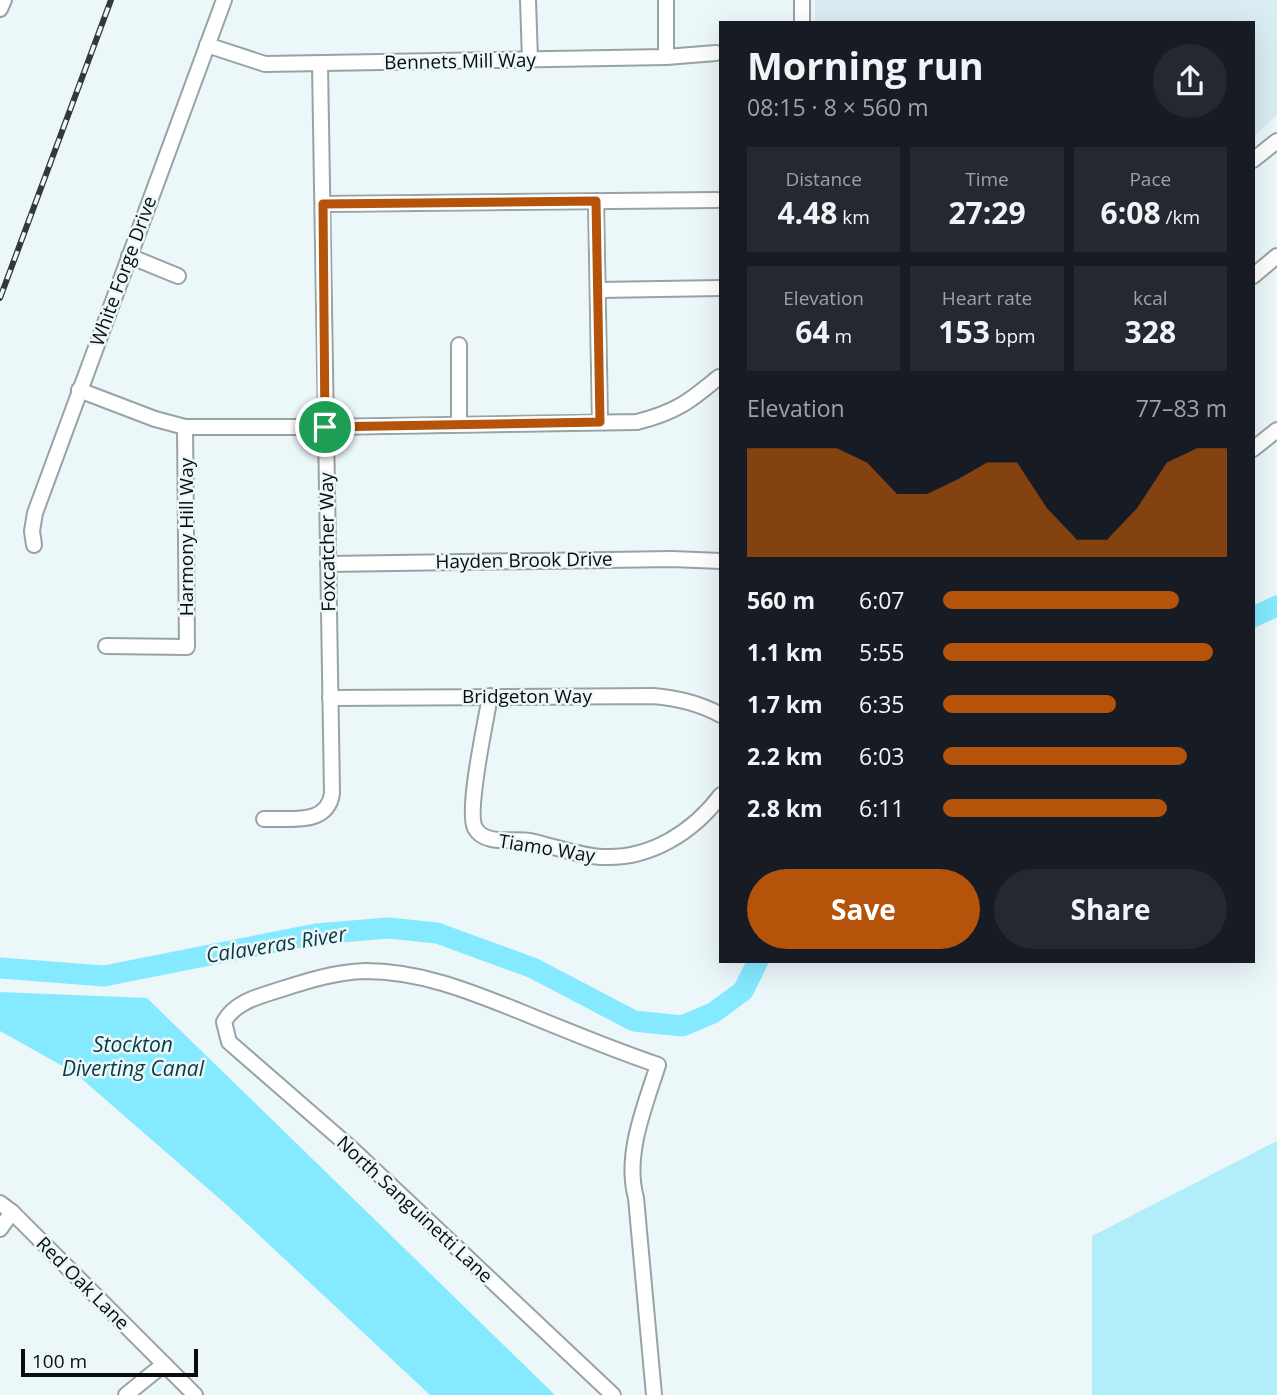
<!DOCTYPE html>
<html lang="en">
<head>
<meta charset="utf-8">
<style>
  body { margin:0; font-family:"Open Sans",sans-serif; background:#242831; color:#f1f3f6; height:100vh; display:flex; flex-direction:column; font-size:26px; white-space:nowrap }
  * { box-sizing:border-box; margin:0 }
  p { font-size:23px; color:#9ea1a6 }
  .icon { flex:none; width:38px; height:38px; fill:none; stroke:currentColor; stroke-width:2; stroke-linecap:round; stroke-linejoin:round }
  .map { position:relative; flex:1; overflow:hidden }
  .sheet { position:absolute; left:719px; top:21px; width:536px; height:942px; display:flex; flex-direction:column; background:#171b24; border-radius:0px; box-shadow:0 7px 28px #0002 }
  .sheet>* { flex:none }
  .scale { position:absolute; left:21px; bottom:18px; width:177px; box-sizing:border-box; padding-left:7px; border:4px solid #090d0d; border-top:0; font-size:19px; line-height:24px; white-space:nowrap; color:#090d0d; -webkit-text-stroke:5px #ecf7fa; paint-order:stroke }
  .pin { position:absolute; display:grid; place-items:center; width:60px; height:60px; color:#fff; margin:-30px; border:4px solid #fff; border-radius:50%; box-shadow:0 2px 7px #0007 }
  .round { display:grid; place-items:center; flex:none; width:74px; height:74px; border-radius:37px; background:#242831 }
  .head { display:flex; align-items:center; justify-content:space-between; height:119px; padding:0 28px }
  h1 { font-size:38px; font-weight:700; line-height:52px }
  .metrics { display:grid; grid-template-columns:repeat(3,1fr); gap:10px; height:119px; padding:7px 28px }
  .metrics div { display:grid; align-content:center; border-radius:0px; background:#242831; text-align:center }
  .metrics b { font-size:30px; font-weight:700 }
  .metrics small { font-size:19px; font-weight:400 }
  .metrics p { font-size:19px }
  .chart { height:196px; padding:14px 28px }
  .chart p { display:flex; justify-content:space-between }
  .chart svg { width:100%; height:126px; margin-top:7px; fill:#b45309; opacity:.7 }
  .cta { display:flex; gap:14px; margin-top:auto; padding:14px 28px }
  .cta a { flex:1; height:80px; border-radius:42px; background:#b45309; color:#fff; font-size:28px; font-weight:700; line-height:80px; text-align:center }
  .cta a+a { background:#242831; color:#f1f3f6 }
  ul { padding:0 28px; list-style:none; font-size:23px }
  li { display:grid; grid-template-columns:112px 84px 1fr; align-items:center; height:52px }
  li i { height:18px; border-radius:9px; background:#b45309 }
  .map>svg:first-child { display:block }
  .built { fill:#d9edf2 }
  .green { fill:#b2edfa }
  .water { fill:#85eaff }
  .lines { fill:none; stroke-linecap:round; stroke-linejoin:round }
  .river { stroke:#85eaff; stroke-width:21 }
  .street-casing { stroke:#98a3a5; stroke-width:18 }
  .street { stroke:#fff; stroke-width:14 }
  .rail-casing { stroke:#333839; stroke-width:6 }
  .rail { stroke:#ecf7fa; stroke-width:3.5; stroke-dasharray:10; stroke-linecap:butt }
  .route-casing { stroke:#fff; stroke-width:14 }
  .route { stroke:#b45309; stroke-width:9 }
  .labels { text-anchor:middle; dominant-baseline:central; stroke-width:5; stroke-linejoin:round; paint-order:stroke }
  .street-label { font-size:19px; fill:#090d0d; stroke:#ecf7fa }
  .water-label { font-size:21px; font-style:italic; fill:#093a43; stroke:#ecf7fa }
</style>
</head>
<body>
<div class="map">
<svg width="1277" height="1395" viewBox="0 0 1277 1395">
  <rect width="100%" height="100%" fill="#ecf7fa"/>
  <path class="built" d="M815,0H1277V115L1253,137V23H815Z"/>
  <path class="green" d="M1277,1141V1395H1092V1236Z"/>
  <path class="water" d="M0,992L147,998L555,1395H430L229,1207L75,1073L0,1031Z"/>
  <g class="lines">
    <g class="river">
      <path d="M1253,617L1277,606"/>
      <path d="M0,968L104,976L316,934L388,928L437,933L533,968L634,1021L682,1026L713,1013L743,991L758,961"/>
    </g>
    <defs>
      <g id="street">
        <path d="M528,0L530,60"/>
        <path d="M666,0V57"/>
        <path d="M802,0V23"/>
        <path d="M0,9L4,0"/>
        <path d="M207,45L265,64L666,57L716,53"/>
        <path d="M1253,160L1277,141"/>
        <path d="M596,201L600,422"/>
        <path d="M323,204L717,200"/>
        <path d="M129,256L178,276"/>
        <path d="M1253,276L1277,256"/>
        <path d="M599,290L721,288"/>
        <path d="M79,390L155,419L185,427H325L637,422C676,412 689,402 719,377"/>
        <path d="M459,424V345"/>
        <path d="M1253,449L1277,430"/>
        <path d="M34,545L32,531L35,513L224,0"/>
        <path d="M328,564L672,559L721,561"/>
        <path d="M106,646L187,647L185,427"/>
        <path d="M490,696C486,721 466,810 475,828C485,846 513,838 530,841C554,846 578,856 603,857C651,859 693,832 721,795"/>
        <path d="M330,698L653,696C678,698 699,703 721,715"/>
        <path d="M264,819C290,818 328,826 332,793L320,64"/>
        <path d="M0,1203L12,1212L195,1395"/>
        <path d="M0,1229L12,1212"/>
        <path d="M126,1395L164,1364"/>
        <path d="M613,1395L352,1149L229,1042L224,1022C235,1001 261,996 282,989C310,980 336,972 365,971C420,971 469,991 519,1011C565,1030 611,1049 658,1065C645,1106 624,1155 636,1198L654,1395"/>
      </g>
    </defs>
    <use href="#street" class="street-casing"/>
    <use href="#street" class="street"/>
    <defs>
      <path id="rail" d="M0,298L111,0"/>
    </defs>
    <use href="#rail" class="rail-casing"/>
    <use href="#rail" class="rail"/>
  </g>
  <g class="lines">
    <defs>
      <path id="route" d="M596,201L600,422L325,427L323,204Z"/>
    </defs>
    <use href="#route" class="route-casing"/>
    <use href="#route" class="route"/>
  </g>
  <g class="labels">
    <g class="street-label">
      <text transform="translate(460 61) rotate(-1)">Bennets Mill Way</text>
      <text transform="translate(123 271) rotate(-70)">White Forge Drive</text>
      <text transform="translate(186 537) rotate(-90)">Harmony Hill Way</text>
      <text transform="translate(327 542) rotate(-91)">Foxcatcher Way</text>
      <text transform="translate(524 560) rotate(-1)">Hayden Brook Drive</text>
      <text x="527" y="696">Bridgeton Way</text>
      <text transform="translate(547 848) rotate(9)">Tiamo Way</text>
      <text transform="translate(415 1209) rotate(43)">North Sanguinetti Lane</text>
      <text transform="translate(83 1283) rotate(45)">Red Oak Lane</text>
    </g>
    <g class="water-label">
      <text transform="translate(276 944) rotate(-9)">Calaveras River</text>
      <text x="133" y="1044">Stockton<tspan x="133" dy="24">Diverting Canal</tspan></text>
    </g>
  </g>
</svg>
<div class="scale">100 m</div>
<div class="pin" style="left:325px;top:427px;background:#1e9e55"><svg class="icon" aria-label="arrive" viewBox="0 0 24 24"><path d="M6 21V4h12l-3 4 3 4H6"/></svg></div>
<section class="sheet">
<div class="head"><div><h1>Morning run</h1><p>08:15 · 8 × 560 m</p></div><a class="round"><svg class="icon" aria-label="share" viewBox="0 0 24 24"><path d="M12 15V3M7 8l5-5 5 5M5 13v7h14v-7"/></svg></a></div>
<div class="metrics">
<div><p>Distance</p><b>4.48<small> km</small></b></div>
<div><p>Time</p><b>27:29</b></div>
<div><p>Pace</p><b>6:08<small> /km</small></b></div>
</div>
<div class="metrics">
<div><p>Elevation</p><b>64<small> m</small></b></div>
<div><p>Heart rate</p><b>153<small> bpm</small></b></div>
<div><p>kcal</p><b>328</b></div>
</div>
<div class="chart"><p><span>Elevation</span>77–83 m</p>
<svg viewBox="0 0 160 44" preserveAspectRatio="none"><path d="M0 44V6L10 6L20 6L30 6L40 11L50 22L60 22L70 17L80 11L90 11L100 27L110 38L120 38L130 27L140 11L150 6L160 6V44z"/></svg>
</div>
<ul>
<li><b>560 m</b>6:07<i style="width:83%"></i></li>
<li><b>1.1 km</b>5:55<i style="width:95%"></i></li>
<li><b>1.7 km</b>6:35<i style="width:61%"></i></li>
<li><b>2.2 km</b>6:03<i style="width:86%"></i></li>
<li><b>2.8 km</b>6:11<i style="width:79%"></i></li>
</ul>
<div class="cta"><a>Save</a><a>Share</a></div>
</section>
</div>
</body>
</html>
